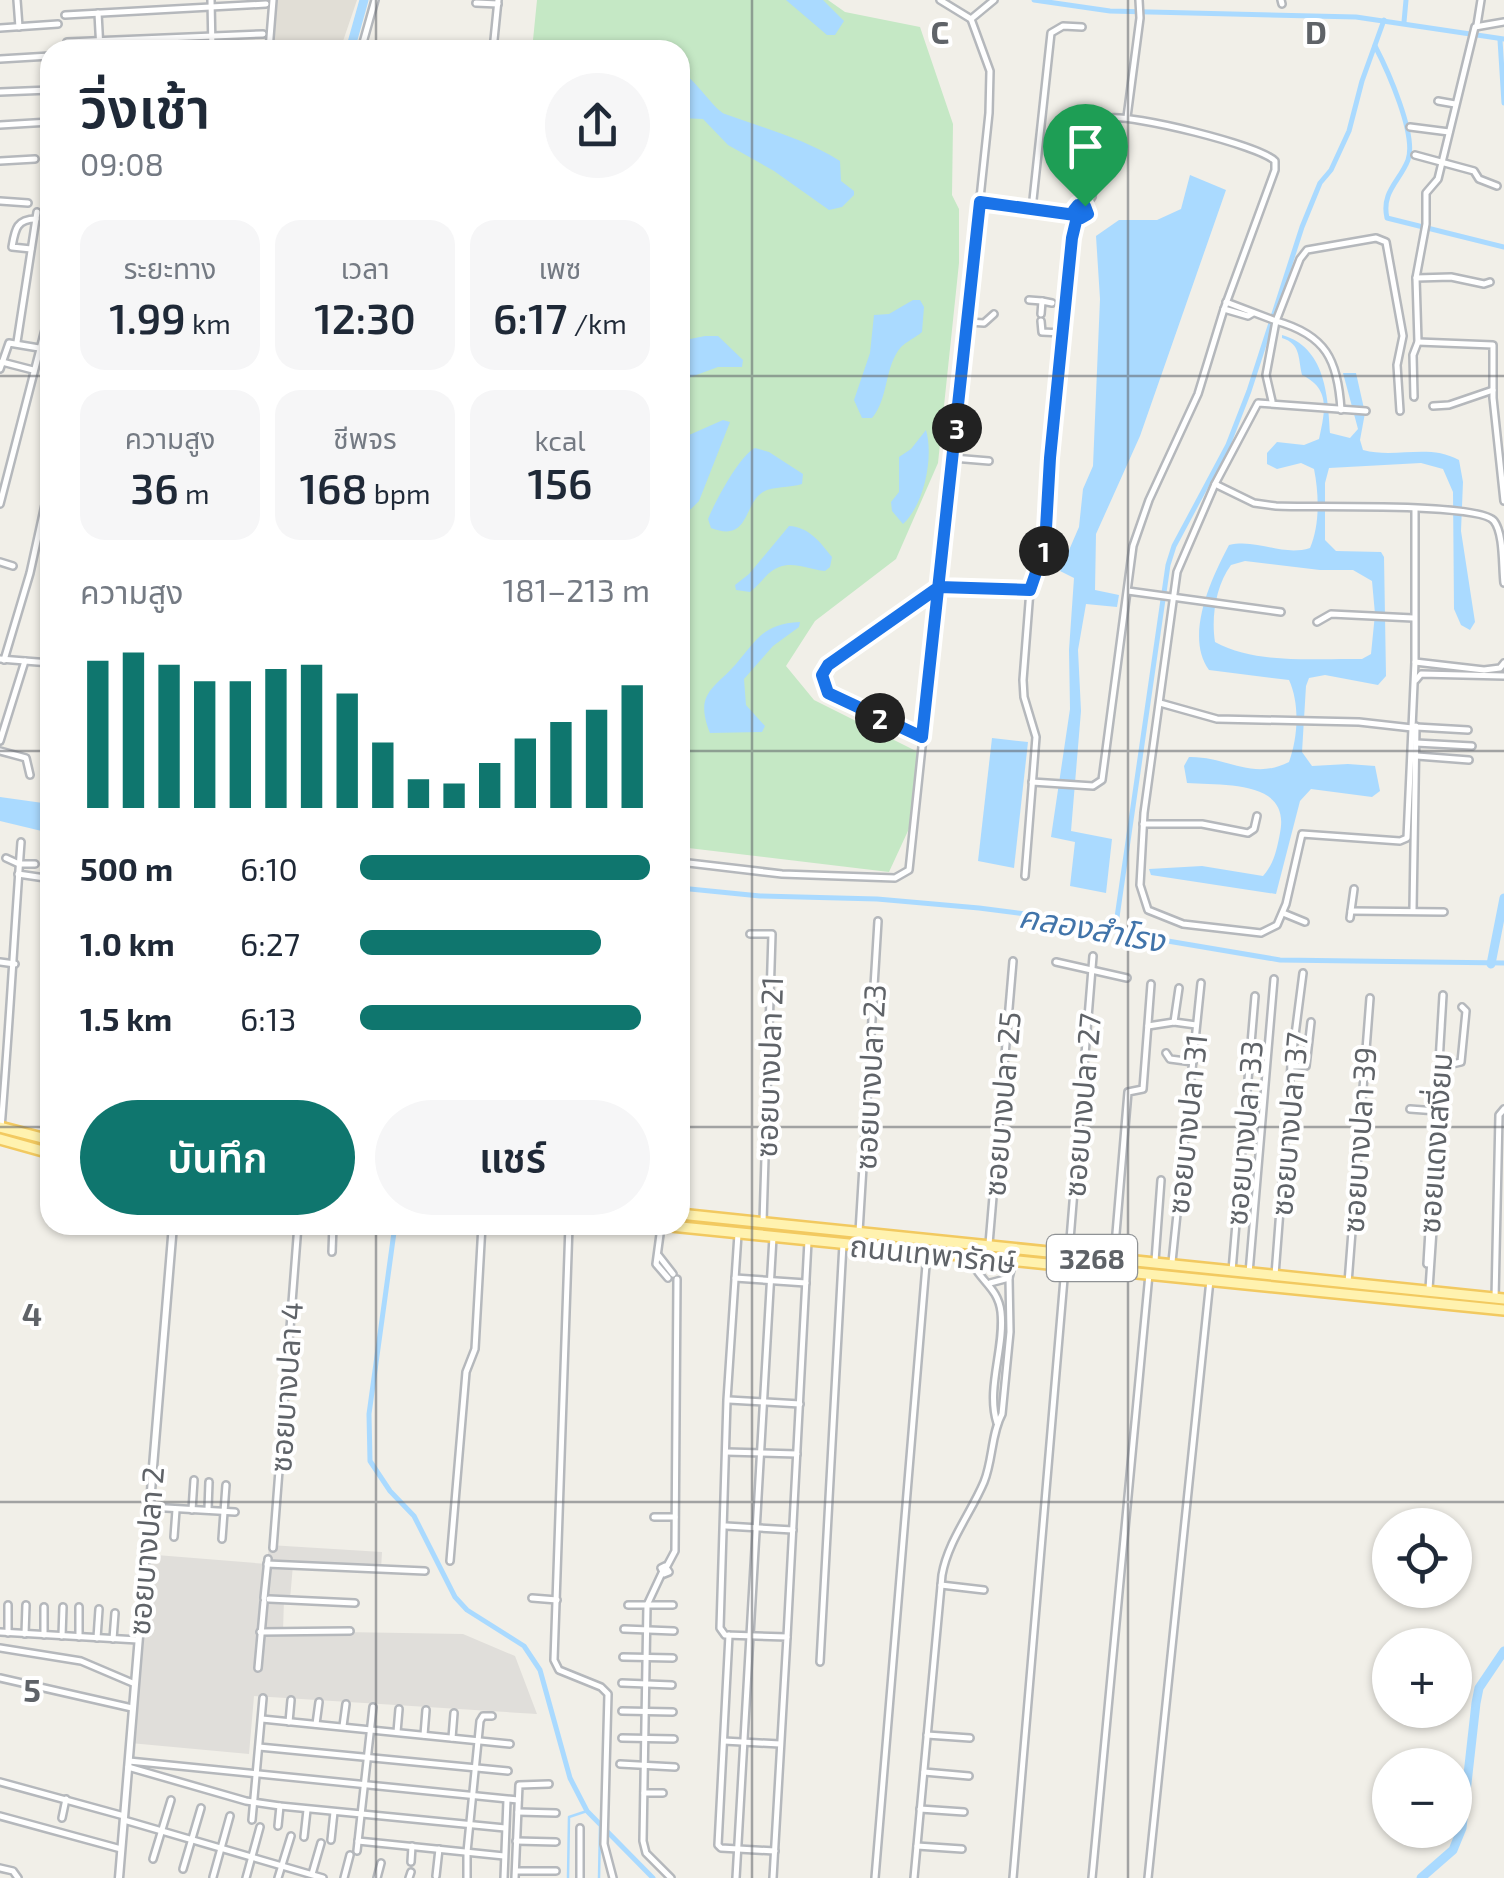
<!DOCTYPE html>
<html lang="th">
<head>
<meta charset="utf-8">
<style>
  body { margin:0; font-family:"Exo 2","Noto Sans Thai",sans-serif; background:#f6f6f7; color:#1f2937; height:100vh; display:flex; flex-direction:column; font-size:38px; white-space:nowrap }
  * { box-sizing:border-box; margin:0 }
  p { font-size:32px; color:#747a83 }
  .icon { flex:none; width:55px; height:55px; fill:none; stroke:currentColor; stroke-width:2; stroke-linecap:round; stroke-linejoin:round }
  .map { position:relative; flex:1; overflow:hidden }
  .sheet { position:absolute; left:40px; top:40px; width:650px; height:1195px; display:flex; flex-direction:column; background:#fff; border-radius:30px; box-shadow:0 2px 8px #0004 }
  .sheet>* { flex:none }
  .fabs { position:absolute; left:1372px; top:1508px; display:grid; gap:20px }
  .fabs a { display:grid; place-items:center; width:100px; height:100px; border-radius:50%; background:#fff; box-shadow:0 2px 8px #0004; font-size:50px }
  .pin { position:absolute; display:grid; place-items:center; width:85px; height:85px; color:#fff; margin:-102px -42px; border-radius:50% 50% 50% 0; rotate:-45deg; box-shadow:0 0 10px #0007 }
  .pin .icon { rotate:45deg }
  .km { position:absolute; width:50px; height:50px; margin:-25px; border-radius:50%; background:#222; color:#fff; font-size:28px; line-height:50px; text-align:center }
  .round { display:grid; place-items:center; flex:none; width:105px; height:105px; border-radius:52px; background:#f6f6f7 }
  .headline { display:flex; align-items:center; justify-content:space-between; height:170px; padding:0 40px }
  h1 { font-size:55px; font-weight:600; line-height:75px }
  .figures { display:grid; grid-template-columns:repeat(3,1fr); gap:15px; height:170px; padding:10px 40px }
  .figures div { display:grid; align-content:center; border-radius:25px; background:#f6f6f7; text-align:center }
  .figures b { font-size:42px; font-weight:600 }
  .figures small { font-size:28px; font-weight:400 }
  .figures p { font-size:28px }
  .chart { height:280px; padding:20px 40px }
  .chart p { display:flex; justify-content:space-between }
  .chart svg { width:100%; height:180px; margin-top:10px; stroke:#0f766e; stroke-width:6 }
  .button { display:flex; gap:20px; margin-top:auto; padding:20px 40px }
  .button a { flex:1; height:115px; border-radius:60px; background:#0f766e; color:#fff; font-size:40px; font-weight:600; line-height:115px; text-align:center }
  .button a+a { background:#f6f6f7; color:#1f2937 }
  ul { padding:0 40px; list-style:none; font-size:32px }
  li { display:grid; grid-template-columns:160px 120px 1fr; align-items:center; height:75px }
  li i { height:25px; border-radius:12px; background:#0f766e }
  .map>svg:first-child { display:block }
  .industrial { fill:#e0deda }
  .education { fill:#e1ded6 }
  .green { fill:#c5e8c5 }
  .water { fill:#aadaff; fill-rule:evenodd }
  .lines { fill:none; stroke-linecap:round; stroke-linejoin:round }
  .stream { stroke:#aadaff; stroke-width:2.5 }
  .canal { stroke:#aadaff; stroke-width:5 }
  .river { stroke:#aadaff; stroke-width:9 }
  .minor-casing { stroke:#b5b8bc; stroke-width:10 }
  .tertiary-casing { stroke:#b5b8bc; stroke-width:11 }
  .primary-casing { stroke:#f2c960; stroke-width:14 }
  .minor { stroke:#fff; stroke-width:5 }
  .tertiary { stroke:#fff; stroke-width:6 }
  .primary { stroke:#fff2af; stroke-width:9 }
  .route-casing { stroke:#fff; stroke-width:20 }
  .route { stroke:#1a73e8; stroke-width:12 }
  .grid { fill:none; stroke:#5f6368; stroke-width:2.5; stroke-opacity:0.55 }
  .labels { text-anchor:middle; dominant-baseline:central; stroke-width:8; stroke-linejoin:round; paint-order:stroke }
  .shield { fill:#fff; stroke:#8f9295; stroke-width:2.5 }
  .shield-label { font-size:28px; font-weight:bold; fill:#5f6368 }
  .street-label { font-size:30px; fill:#5f6368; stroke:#fff }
  .water-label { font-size:32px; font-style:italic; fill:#4174aa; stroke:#fff }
  .grid-label { font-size:32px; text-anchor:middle; font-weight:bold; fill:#5f6368; stroke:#fff; stroke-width:8; stroke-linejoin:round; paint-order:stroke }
</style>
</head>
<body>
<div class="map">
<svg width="1504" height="1878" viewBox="0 0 1504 1878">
  <rect width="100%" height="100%" fill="#f1efe8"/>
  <path class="industrial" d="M269,1545L382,1552L381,1569L293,1565L290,1599H284L283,1631L463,1634L515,1656L537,1714L254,1696L249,1754L130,1743L144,1554L267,1564Z"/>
  <path class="education" d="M274,0H357L340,50H273Z"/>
  <path class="green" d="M537,0H828L845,12L920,27L953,124L952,195L959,209V263L938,463L896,559L815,621L786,666L814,700L918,752L913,820L889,872L680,847V50H532Z"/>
  <g class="water">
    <path d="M786,0H823L844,21L835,35H827Z"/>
    <path d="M686,75C698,84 716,111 725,114C763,128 803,138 840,161L841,181L854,191V195L842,207L829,210L774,171L728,145L703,119L680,118V79Z"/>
    <path d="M1190,175L1226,190L1140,436L1096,534L1095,590L1119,595L1117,607L1086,604L1078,650L1081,711L1071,831L1112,839L1106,893L1070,886L1075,842L1051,837L1070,709L1069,650L1074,578L1060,571L1079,527L1083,489L1093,466L1100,299L1096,236L1119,220H1157L1181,209Z"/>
    <path d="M913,300H920L924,307L922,332C916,337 906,342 901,347C884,367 889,398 872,418H862L854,400L870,353L874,315L889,314Z"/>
    <path d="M1282,335C1325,347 1328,395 1330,433L1350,438L1358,429L1343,373H1356L1365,413L1360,440L1363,450C1396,459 1428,443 1459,460L1463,482L1461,531L1475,622L1470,630L1461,625L1454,609L1453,492L1443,469L1421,463L1329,468L1325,483V540L1336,551L1381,552L1384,557L1386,676L1378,685L1325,675L1309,678L1306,686L1302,752L1312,766L1348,764L1375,766L1380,791L1372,797L1311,789L1300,801L1276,894L1151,875L1149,869L1202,866L1263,876C1274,864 1277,849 1280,833C1291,779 1223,786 1187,783L1184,766L1189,757C1226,756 1252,781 1289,762C1298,737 1300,704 1289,680L1209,670C1184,636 1212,577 1229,545C1257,538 1282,557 1310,548C1320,525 1319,494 1314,469L1301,463L1277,469L1267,464V453L1277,442L1304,445L1319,439C1325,411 1331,389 1302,375C1298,358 1301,344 1282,338ZM1245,561L1320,570H1353L1372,581L1375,614L1371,654L1362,659C1316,658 1256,665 1215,642C1211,617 1216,585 1231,565Z"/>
    <path d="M705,336H718L743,360L742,367H718L680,381V341Z"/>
    <path d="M723,420L730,422L699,501L691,509L680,513V439Z"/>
    <path d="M926,430C934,457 924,505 903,524L892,511L891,502L899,492V457L911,449Z"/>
    <path d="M755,448L769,452L803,474L802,484C790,488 773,486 763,492C743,504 750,543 711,528L708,519C715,502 739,456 755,448Z"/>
    <path d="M789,526C809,527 820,542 832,557L830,567L825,571C804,569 787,557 768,574C762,580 758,586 750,592L736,590L735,585L749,574Z"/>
    <path d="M800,622L799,627L773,646L744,679L746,705L765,726L762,732L710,733C694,693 714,689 736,664C757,640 762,624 800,622Z"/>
    <path d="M992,738L1028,742L1014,868L978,861Z"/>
    <path d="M0,797L50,804V833L0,821Z"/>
  </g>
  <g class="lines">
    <g class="stream">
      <path d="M568,1878L569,1817L587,1811"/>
      <path d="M599,1878L600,1827"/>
    </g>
    <g class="canal">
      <path d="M1034,0L1110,11L1356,17L1504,39"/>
      <path d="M1404,22L1406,0"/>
      <path d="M1500,40L1504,103"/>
      <path d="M1375,46C1387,69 1417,135 1408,160C1400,181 1381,192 1387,218L1504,247"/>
      <path d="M680,888L760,896L877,899L979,908L1048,917L1144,937L1280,960L1504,963"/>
      <path d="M1115,931L1168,565L1174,546L1228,445L1249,391L1302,227L1320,183L1331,170L1349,131L1362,81L1384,20"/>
      <path d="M395,1225L369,1414L370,1461L390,1491L414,1516L455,1597L467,1610L524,1646L540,1670L570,1778L587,1811L653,1878"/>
    </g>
    <g class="river">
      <path d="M350,50L364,0"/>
      <path d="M1491,964L1504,898"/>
      <path d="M1421,1878L1453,1850L1462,1828L1476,1703L1479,1688L1504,1651"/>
    </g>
    <defs>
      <g id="minor">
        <path d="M17,0L19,27"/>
        <path d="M211,0L212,50"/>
        <path d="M940,0L971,19"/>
        <path d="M1281,0L1282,4"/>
        <path d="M476,3L498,4"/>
        <path d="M98,13L100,50"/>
        <path d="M65,15L266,4"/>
        <path d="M1477,25L1481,0"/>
        <path d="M0,28L58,24"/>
        <path d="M67,42L263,34"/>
        <path d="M269,50L273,0"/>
        <path d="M361,50L375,0"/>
        <path d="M493,50L498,0"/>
        <path d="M0,59L50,56"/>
        <path d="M0,92L50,90"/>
        <path d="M1438,101L1455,104"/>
        <path d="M1127,117L1140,18L1139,0"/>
        <path d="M0,125L50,122"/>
        <path d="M1410,127L1449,132"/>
        <path d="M1415,155L1474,171L1479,179L1497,186"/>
        <path d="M0,161L35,159"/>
        <path d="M0,201L28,203"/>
        <path d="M980,202L1075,215"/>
        <circle cx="1081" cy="212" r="7"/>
        <path d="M1032,209L1051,33L1063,26L1082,27"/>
        <path d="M31,249L12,247C15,230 16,219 36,219"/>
        <path d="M1416,278L1451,277L1484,284L1490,282"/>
        <path d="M1029,300L1042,301"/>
        <path d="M1226,302L1276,321L1266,375L1272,401"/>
        <path d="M1224,309L1248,316L1253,313"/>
        <path d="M1041,314L1042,301L1052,303"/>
        <path d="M1041,321L1042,332L1062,333"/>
        <path d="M968,322L984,323L994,314"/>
        <path d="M17,342L37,212"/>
        <path d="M1418,342L1493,345V398L1504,501"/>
        <path d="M2,362L33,370"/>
        <path d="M0,369L9,343L39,348"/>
        <path d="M1414,397L1413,355L1418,342L1416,278L1426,224V193L1438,179L1475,27L1504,22"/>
        <path d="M1433,406L1449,405L1493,390"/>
        <path d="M1341,410C1338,360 1326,335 1276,321L1300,259L1307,250L1376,238L1386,242L1403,336L1397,365L1400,411"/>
        <path d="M1366,411L1258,403L1215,484L1254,503L1276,506C1309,508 1480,502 1494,521C1504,534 1502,566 1504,583"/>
        <path d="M953,458L989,461"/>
        <path d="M1215,484L1177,572L1144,813L1140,885L1148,910L1183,924L1261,933L1277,925L1286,904L1302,834L1400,841L1407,838L1415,662V509"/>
        <path d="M0,504L47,322"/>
        <path d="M0,562L13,566"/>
        <path d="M1128,591L1281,612"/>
        <path d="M1317,622L1331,614L1413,618"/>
        <path d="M0,659L50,663"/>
        <path d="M4,660L30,573L50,482"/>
        <path d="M1415,662L1484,670L1500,668L1504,663"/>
        <path d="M1416,680L1421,674L1504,676"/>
        <path d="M1160,703L1217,719L1359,722L1412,728"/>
        <path d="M1416,727L1468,730"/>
        <path d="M923,737L828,693L822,675L828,665L939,587L1030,590"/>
        <path d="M0,741L25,661"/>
        <path d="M1416,743L1472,746"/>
        <path d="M0,751L26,758L30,775"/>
        <path d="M1417,756L1469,760"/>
        <path d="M1032,782L1093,786L1102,780L1133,546L1149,500L1198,394L1224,309L1275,170V161C1259,145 1132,114 1109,118L1100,129L1092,197L1085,206"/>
        <path d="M1143,824H1202L1248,833L1254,829L1257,816"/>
        <path d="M6,858L19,864H35"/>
        <path d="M680,862L782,874L895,878L909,870L989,113L990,71L971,19L994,0"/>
        <path d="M18,874L45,878L50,867"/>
        <path d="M1025,876L1036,737L1024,697L1023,680L1030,590L1045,546L1049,459L1071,238L1077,217"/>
        <path d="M1413,910L1416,726"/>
        <path d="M1351,911L1444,912"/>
        <path d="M1283,913L1305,922"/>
        <path d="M1350,918L1354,889"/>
        <path d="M750,934H772L763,1222"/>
        <path d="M0,962L15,964"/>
        <path d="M1056,962L1127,978"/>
        <path d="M1174,1022L1179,988"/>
        <path d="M1148,1026L1174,1022L1196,1025"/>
        <path d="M1166,1053L1170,1059L1193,1062"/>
        <path d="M1291,1066H1306L1311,1022"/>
        <path d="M1410,1109L1437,1111"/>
        <path d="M1,1128C9,1032 14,937 21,842"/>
        <path d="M569,1225L554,1660L559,1670L601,1687L608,1694L604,1844L613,1878"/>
        <path d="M661,1227L656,1264L668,1278"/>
        <path d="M859,1232L878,921"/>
        <path d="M738,1234L727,1400L720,1628L725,1635L787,1637L773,1878"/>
        <path d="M989,1244L1013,961"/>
        <path d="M332,1252L333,1225"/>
        <path d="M1069,1252L1093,956"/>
        <path d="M659,1256L673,1274"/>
        <path d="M1114,1257L1128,1092L1143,1089L1151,984"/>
        <path d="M971,1258C977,1280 998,1286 1001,1312C1005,1348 986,1388 997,1423"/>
        <path d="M1155,1261L1161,1180"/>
        <path d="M1172,1262L1201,983"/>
        <path d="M1427,1264L1443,995"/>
        <path d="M1232,1271L1255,996"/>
        <path d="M1249,1273L1274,979"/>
        <path d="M1275,1275L1291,1066L1303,973"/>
        <path d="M735,1278L806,1283"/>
        <path d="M990,1283L1009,1278"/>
        <path d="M1348,1283L1370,998"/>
        <path d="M1429,1289L1444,1066L1461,1062L1466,1011L1462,1007"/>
        <path d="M1495,1299L1499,1115L1504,1109"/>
        <path d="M729,1400L800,1404"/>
        <path d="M726,1452L797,1454"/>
        <path d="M149,1507L235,1512"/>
        <path d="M208,1509L209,1482"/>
        <path d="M192,1510L194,1480"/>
        <path d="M654,1517H675"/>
        <path d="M726,1526L793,1530"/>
        <path d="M174,1537L176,1510"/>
        <path d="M222,1539L226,1485"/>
        <path d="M273,1548L298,1225"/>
        <path d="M450,1561L466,1372L475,1349L482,1225"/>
        <path d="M267,1564L425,1571"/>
        <path d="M665,1566L669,1572L664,1574L661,1568Z"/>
        <path d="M667,1566L675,1551L677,1279"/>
        <path d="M662,1573L647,1605L643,1841L646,1853L671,1878"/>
        <path d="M941,1585L984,1590"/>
        <path d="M264,1598L268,1559"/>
        <path d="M532,1598L557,1600"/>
        <path d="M269,1599L355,1603"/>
        <path d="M8,1605V1633"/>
        <path d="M628,1605H673"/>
        <path d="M624,1629L674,1631"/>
        <path d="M0,1632L138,1640"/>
        <path d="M260,1632L350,1631"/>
        <path d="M25,1634L26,1605"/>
        <path d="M44,1635V1607"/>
        <path d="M729,1635L718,1845L721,1848L775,1851"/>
        <path d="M62,1636L63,1607"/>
        <path d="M79,1637V1607"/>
        <path d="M787,1637L808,1241"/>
        <path d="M97,1638L99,1609"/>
        <path d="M113,1639L115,1613"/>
        <path d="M0,1648L81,1661L135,1684"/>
        <path d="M623,1657L673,1658"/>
        <path d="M820,1662L843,1244"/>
        <path d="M258,1668L264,1602"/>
        <path d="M0,1678L132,1708"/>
        <path d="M622,1683L672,1685"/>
        <path d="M622,1711L673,1712"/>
        <path d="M262,1719L510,1744"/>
        <path d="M289,1722L291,1700"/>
        <path d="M316,1724L319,1702"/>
        <path d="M343,1726L346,1704"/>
        <path d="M397,1732L399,1709"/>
        <path d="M424,1735L426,1710"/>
        <path d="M927,1735L970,1738"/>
        <path d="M452,1738L454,1713"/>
        <path d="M622,1738L674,1739"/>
        <path d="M724,1741L780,1744"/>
        <path d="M259,1747L508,1771"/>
        <path d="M129,1761L518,1800"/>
        <path d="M620,1764L675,1767"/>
        <path d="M128,1767L246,1801L280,1806L505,1828"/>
        <path d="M924,1772L969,1776"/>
        <path d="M0,1782L124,1816"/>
        <path d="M644,1793H663"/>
        <path d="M920,1809L964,1812"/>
        <path d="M518,1812L556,1813"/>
        <path d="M0,1816L121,1849"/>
        <path d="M62,1818L66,1799"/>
        <path d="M124,1820L323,1878"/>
        <path d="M252,1820L263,1698"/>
        <path d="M278,1826L280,1806"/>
        <path d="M304,1837L307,1810"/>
        <path d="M331,1840L334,1812"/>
        <path d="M358,1841L504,1856"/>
        <path d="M516,1841L556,1842"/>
        <path d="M917,1846L962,1849"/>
        <path d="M357,1851L373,1707"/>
        <path d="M153,1859L171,1800"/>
        <path d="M411,1862L412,1846"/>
        <path d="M0,1868L13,1871L18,1878"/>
        <path d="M183,1869L201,1808"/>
        <path d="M516,1871H556"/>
        <path d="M312,1874L321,1843"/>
        <path d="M436,1876L439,1849"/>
        <path d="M213,1877L230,1816"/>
        <path d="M246,1878L260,1827"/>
        <path d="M278,1878L291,1836"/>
        <path d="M344,1878L350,1855"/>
        <path d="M377,1878L381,1863"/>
        <path d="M409,1878L411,1872"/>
        <path d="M467,1878V1852L480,1721L483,1716H492"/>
        <path d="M504,1878L507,1800"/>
        <path d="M515,1878L519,1785L549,1784"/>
        <path d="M580,1878V1828"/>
        <path d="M736,1878L773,1237"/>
        <path d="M875,1878L927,1253"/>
        <path d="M914,1878L942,1575C948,1541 971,1513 984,1482C993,1460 991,1434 1002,1414L1010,1332L1009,1278L1013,1261"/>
        <path d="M1013,1878L1065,1267"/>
        <path d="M1092,1878L1149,1274"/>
        <path d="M1148,1878L1210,1280"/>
      </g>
      <path id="tertiary" d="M119,1878L173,1225"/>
      <g id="primary">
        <path d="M0,1127L50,1140"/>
        <path d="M0,1139L50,1153"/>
        <path d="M680,1214L1504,1299"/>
        <path d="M661,1225L1504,1310"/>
      </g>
    </defs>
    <use href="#minor" class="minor-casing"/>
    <use href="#tertiary" class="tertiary-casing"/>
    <use href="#primary" class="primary-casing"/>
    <use href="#minor" class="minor"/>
    <use href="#tertiary" class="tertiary"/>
    <use href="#primary" class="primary"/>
  </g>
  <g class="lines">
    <defs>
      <path id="route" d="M1085,206L1078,205L1074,210L1077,217L1072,238L1050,458L1045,546L1030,590L939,587L828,665L822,675L828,693L922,737C941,559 960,381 980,202L1075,215L1081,218L1088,214L1085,206"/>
    </defs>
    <use href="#route" class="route-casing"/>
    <use href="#route" class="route"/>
  </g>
  <path class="grid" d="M376,0V50M752,0V1878M1128,0V1878M0,376H50M680,376H1504M0,751H50M680,751H1504M0,1127H50M680,1127H1504M376,1225V1878M0,1502H1504"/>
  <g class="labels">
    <rect class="shield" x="1047" y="1235" width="90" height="46" rx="8"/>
    <g class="shield-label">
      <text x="1092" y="1258">3268</text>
    </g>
    <g class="street-label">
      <text transform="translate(768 1067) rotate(-88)">ซอยบางปลา 21</text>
      <text transform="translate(869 1077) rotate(-87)">ซอยบางปลา 23</text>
      <text transform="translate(1001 1104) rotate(-85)">ซอยบางปลา 25</text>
      <text transform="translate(1081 1105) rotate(-85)">ซอยบางปลา 27</text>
      <text transform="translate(1186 1124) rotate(-84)">ซอยบางปลา 31</text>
      <text transform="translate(1288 1124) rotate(-85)">ซอยบางปลา 37</text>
      <text transform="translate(1243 1133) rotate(-85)">ซอยบางปลา 33</text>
      <text transform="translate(1358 1140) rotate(-86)">ซอยบางปลา 39</text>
      <text transform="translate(1434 1143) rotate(-86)">ซอยแดงเสงี่ยม</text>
      <text transform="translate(933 1253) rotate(6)">ถนนเทพารักษ์</text>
      <text transform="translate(285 1387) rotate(-86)">ซอยบางปลา 4</text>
      <text transform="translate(145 1551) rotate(-85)">ซอยบางปลา 2</text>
    </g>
    <g class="water-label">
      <text transform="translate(1092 927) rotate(10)">คลองสำโรง</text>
    </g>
  </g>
  <g class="grid-label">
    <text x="940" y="44">C</text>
    <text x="1316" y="44">D</text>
    <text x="32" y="1326">4</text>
    <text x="32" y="1702">5</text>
  </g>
</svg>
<div class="fabs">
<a><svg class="icon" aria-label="locate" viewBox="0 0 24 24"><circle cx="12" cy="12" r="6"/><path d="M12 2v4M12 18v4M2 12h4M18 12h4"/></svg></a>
<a>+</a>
<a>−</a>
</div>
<div class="pin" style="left:1085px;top:206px;background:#1e9e55"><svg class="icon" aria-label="arrive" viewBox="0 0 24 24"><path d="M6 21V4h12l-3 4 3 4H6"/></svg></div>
<b class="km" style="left:1044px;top:551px">1</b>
<b class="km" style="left:880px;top:718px">2</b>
<b class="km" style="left:957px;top:428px">3</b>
<section class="sheet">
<div class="headline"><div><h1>วิ่งเช้า</h1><p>09:08</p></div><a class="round"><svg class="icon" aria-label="share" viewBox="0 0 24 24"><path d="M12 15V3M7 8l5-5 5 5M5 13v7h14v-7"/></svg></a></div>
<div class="figures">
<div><p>ระยะทาง</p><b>1.99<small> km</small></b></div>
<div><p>เวลา</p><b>12:30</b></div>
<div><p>เพซ</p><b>6:17<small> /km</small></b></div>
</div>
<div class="figures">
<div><p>ความสูง</p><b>36<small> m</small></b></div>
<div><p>ชีพจร</p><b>168<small> bpm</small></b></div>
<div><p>kcal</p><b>156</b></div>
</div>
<div class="chart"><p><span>ความสูง</span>181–213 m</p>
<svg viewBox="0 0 160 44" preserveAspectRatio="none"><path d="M5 44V8M15 44V6M25 44V9M35 44V13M45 44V13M55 44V10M65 44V9M75 44V16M85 44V28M95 44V37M105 44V38M115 44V33M125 44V27M135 44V23M145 44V20M155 44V14"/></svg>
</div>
<ul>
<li><b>500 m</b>6:10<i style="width:100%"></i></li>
<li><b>1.0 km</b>6:27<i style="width:83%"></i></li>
<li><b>1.5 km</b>6:13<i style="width:97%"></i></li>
</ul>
<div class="button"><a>บันทึก</a><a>แชร์</a></div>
</section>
</div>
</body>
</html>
